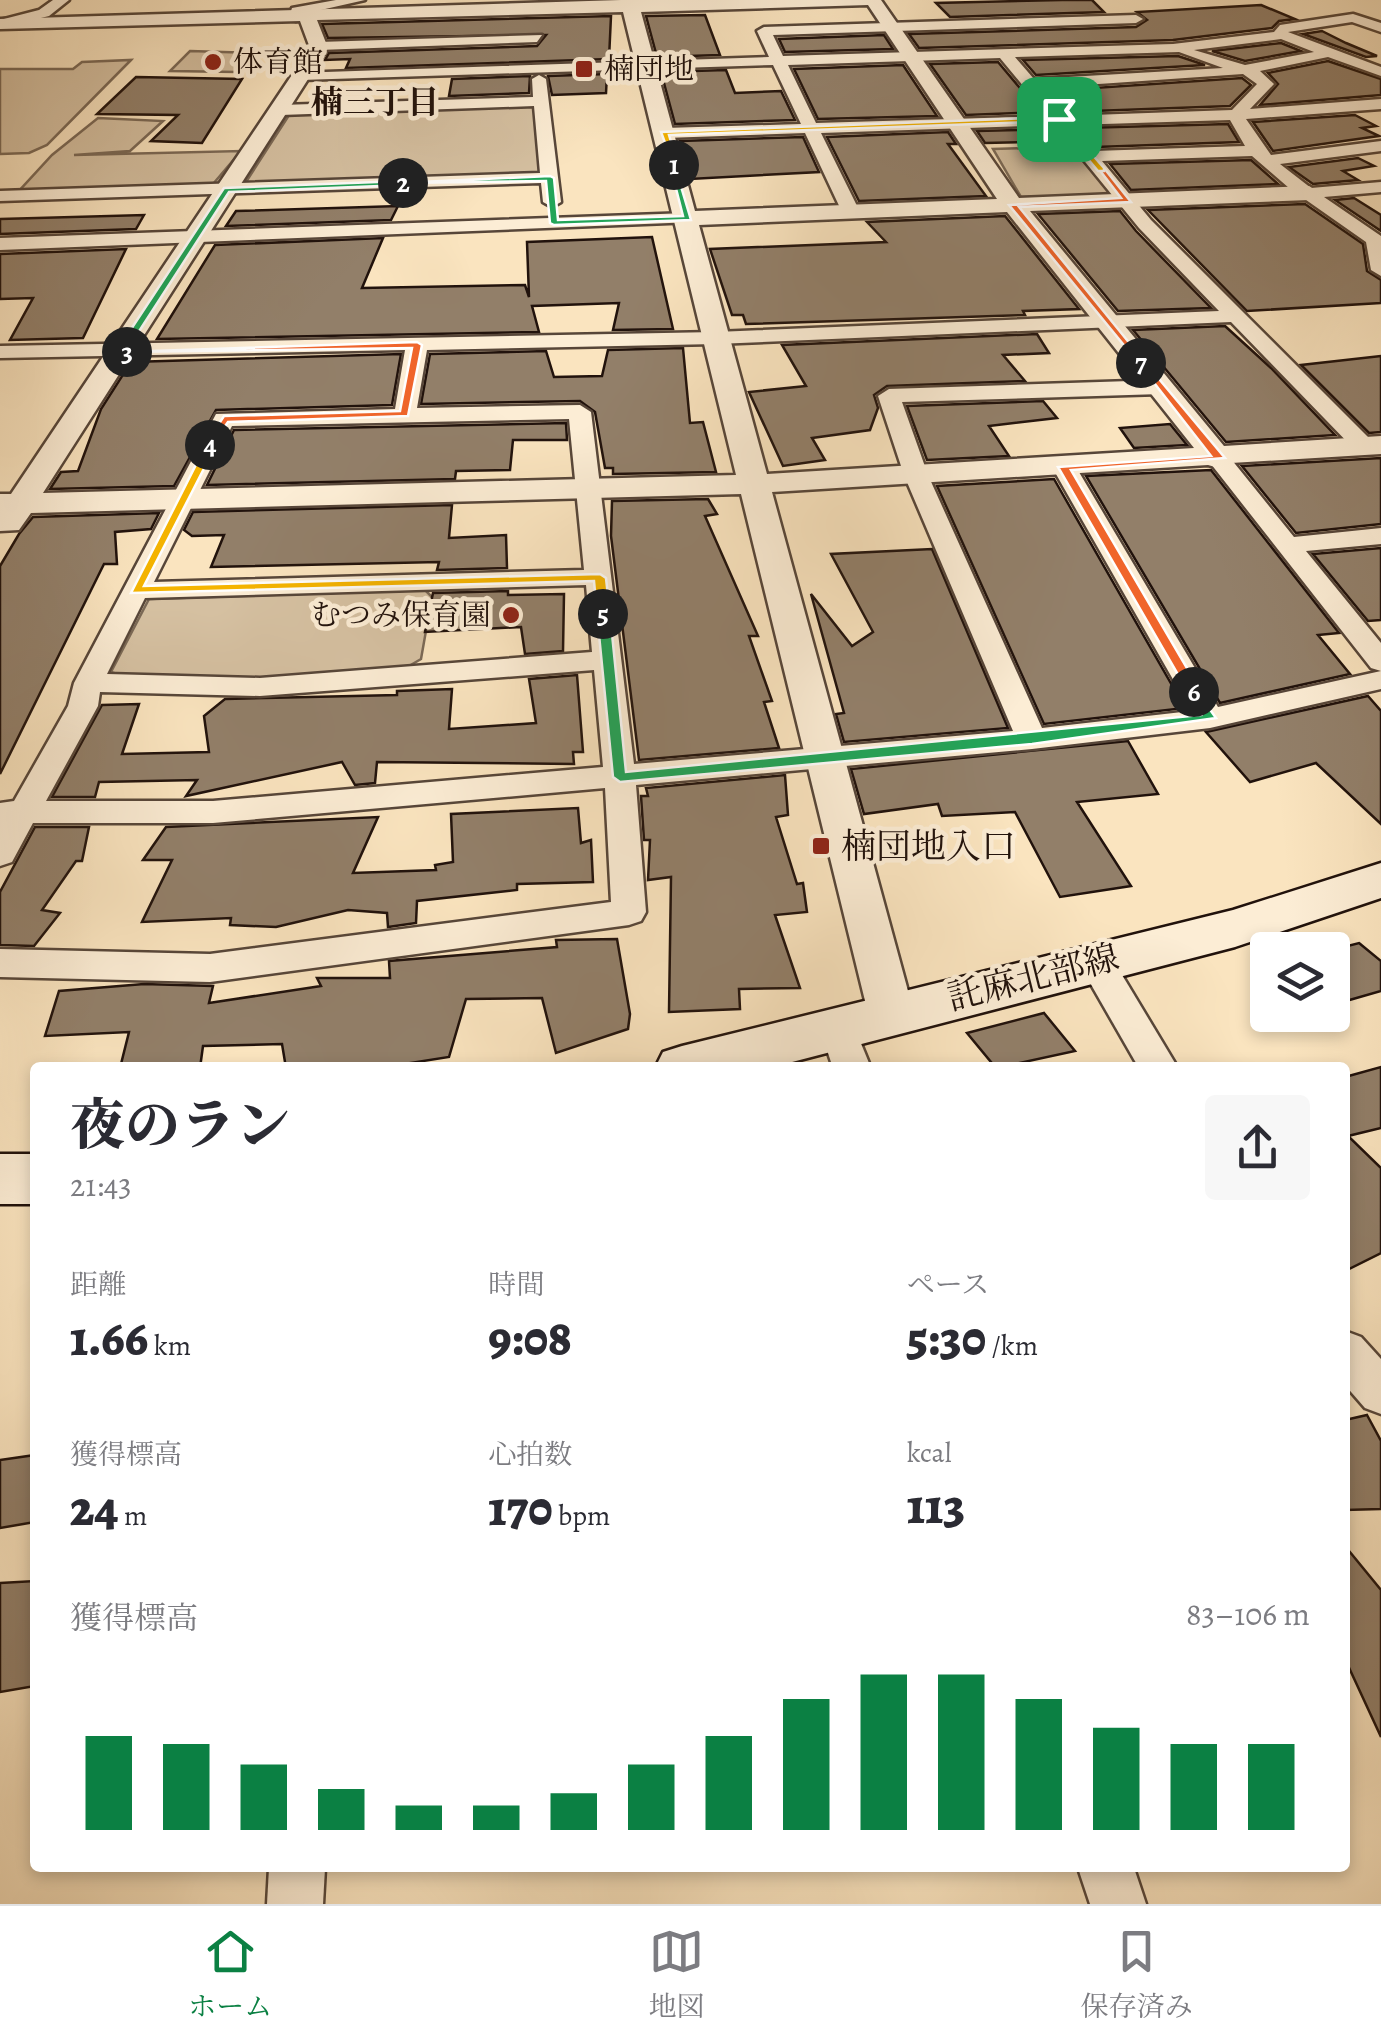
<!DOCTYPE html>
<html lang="ja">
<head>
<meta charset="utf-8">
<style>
  body { margin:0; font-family:Alegreya,"Noto Serif JP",serif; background:#f7f7f7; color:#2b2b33; height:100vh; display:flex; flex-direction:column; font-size:38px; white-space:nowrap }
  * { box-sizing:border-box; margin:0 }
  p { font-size:32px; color:#7c7c81 }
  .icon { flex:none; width:55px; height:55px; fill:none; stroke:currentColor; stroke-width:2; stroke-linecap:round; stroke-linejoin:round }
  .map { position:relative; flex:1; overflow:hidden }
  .details { position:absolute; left:30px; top:1062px; width:1320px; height:810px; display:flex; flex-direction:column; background:#fff; border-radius:10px; box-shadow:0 5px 15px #0003 }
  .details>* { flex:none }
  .fabs { position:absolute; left:1250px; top:932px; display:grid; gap:20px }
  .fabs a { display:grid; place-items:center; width:100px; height:100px; border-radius:10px; background:#fff; box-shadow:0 5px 15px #0003; font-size:50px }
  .pin { position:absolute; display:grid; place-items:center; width:85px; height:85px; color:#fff; margin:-42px; border-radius:20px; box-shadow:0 5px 15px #0006 }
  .km { position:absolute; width:50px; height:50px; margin:-25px; border-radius:50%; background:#222; color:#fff; font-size:28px; line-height:50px; text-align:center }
  .round { display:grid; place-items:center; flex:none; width:105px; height:105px; border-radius:10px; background:#f7f7f7 }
  .headline { display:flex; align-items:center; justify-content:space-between; height:170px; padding:0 40px }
  h1 { font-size:55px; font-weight:800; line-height:75px }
  .stats { display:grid; grid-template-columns:repeat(3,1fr); gap:15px; height:170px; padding:10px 40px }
  .stats div { display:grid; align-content:center }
  .stats b { font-size:50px; font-weight:800 }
  .stats small { font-size:28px; font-weight:400 }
  .stats p { font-size:28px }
  .chart { height:280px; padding:20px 40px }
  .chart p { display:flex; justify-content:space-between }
  .chart svg { width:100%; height:180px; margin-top:10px; stroke:#0b8043; stroke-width:6 }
  .menu { display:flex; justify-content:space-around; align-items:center; height:140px; border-top:2px solid #e1e1e2; background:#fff; font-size:28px; color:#7c7c81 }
  .menu a { display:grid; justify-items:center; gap:5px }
  .menu .selected { color:#0b8043 }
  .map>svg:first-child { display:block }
  .green { fill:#d5c0a1; stroke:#7b6956; stroke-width:2.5 }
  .building { fill:#927f69; stroke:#21120c; stroke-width:2.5 }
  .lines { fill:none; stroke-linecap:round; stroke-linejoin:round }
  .minor-casing { stroke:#574639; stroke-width:5 }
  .tertiary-casing { stroke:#574639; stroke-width:5 }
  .secondary-casing { stroke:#21120c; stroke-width:5 }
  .minor { fill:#fcedd5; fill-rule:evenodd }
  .tertiary { fill:#fcedd5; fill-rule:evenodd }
  .secondary { fill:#fcedd5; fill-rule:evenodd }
  .split-1 { fill:#f5b400; stroke:#fff; stroke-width:2.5 }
  .split-2 { fill:#22a559; stroke:#fff; stroke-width:2.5 }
  .split-3 { fill:#22a559; stroke:#fff; stroke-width:2.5 }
  .split-4 { fill:#f0652b; stroke:#fff; stroke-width:2.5 }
  .split-5 { fill:#f5b400; stroke:#fff; stroke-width:2.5 }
  .split-6 { fill:#22a559; stroke:#fff; stroke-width:2.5 }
  .split-7 { fill:#f0652b; stroke:#fff; stroke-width:2.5 }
  .split-8 { fill:#f0652b; stroke:#fff; stroke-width:2.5 }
  .split-9 { fill:#f5b400; stroke:#fff; stroke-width:2.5 }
  .poi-dot { fill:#8f2418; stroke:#fcedd5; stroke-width:4 }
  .labels { text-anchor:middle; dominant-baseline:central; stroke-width:9; stroke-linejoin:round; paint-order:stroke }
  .far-poi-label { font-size:30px; fill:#21120c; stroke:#fcedd5; text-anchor:start }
  .far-neighbourhood-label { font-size:32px; font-weight:bold; fill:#21120c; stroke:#fcedd5 }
  .poi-label { font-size:35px; fill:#21120c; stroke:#fcedd5; text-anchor:start }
  .street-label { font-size:35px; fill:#21120c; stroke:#fcedd5 }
</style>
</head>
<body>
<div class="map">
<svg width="1381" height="1904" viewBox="0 0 1381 1904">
  <rect width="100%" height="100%" fill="#fae4bf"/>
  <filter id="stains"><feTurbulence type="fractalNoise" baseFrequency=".002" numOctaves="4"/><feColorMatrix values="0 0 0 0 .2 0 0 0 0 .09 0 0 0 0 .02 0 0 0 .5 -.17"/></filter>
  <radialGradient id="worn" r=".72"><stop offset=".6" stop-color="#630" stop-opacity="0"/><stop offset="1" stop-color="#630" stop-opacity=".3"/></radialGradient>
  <g class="green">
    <path d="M190,51L256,53L237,72L170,71Z"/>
    <path d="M131,60L47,145L29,153L0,154V69H73L82,62Z"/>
    <path d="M537,106L541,174L244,185L291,112Z"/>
    <path d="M98,118L163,121L130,151L74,155L241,151L213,184L18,192L52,155Z"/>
    <path d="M1068,147L1082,151L1114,192L1111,195L1021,197L993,149Z"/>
    <path d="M425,590L432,597L421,659L409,666L267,678L126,677L111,672L149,599Z"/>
  </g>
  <g class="building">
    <path d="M1062,0H1092L1104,12L950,17L936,3Z"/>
    <path d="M1261,5L1295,19L1279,21L1272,28L1173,40L919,48L909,34L1136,27L1147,20L1137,12Z"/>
    <path d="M705,15L720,55L657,57L646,16Z"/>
    <path d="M611,16L609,59L346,68L350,59L325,60L329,53L537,46L546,35L328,38L322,24Z"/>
    <path d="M1322,31L1346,43L1377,56L1366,57L1303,34Z"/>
    <path d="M884,35L893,49L785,52L779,39Z"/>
    <path d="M1281,43L1301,51L1245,61L1212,51Z"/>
    <path d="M1178,56L1205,65L1036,75L1023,60Z"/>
    <path d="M1328,61L1381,79V95L1260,105L1278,84L1268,73Z"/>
    <path d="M998,62L1040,112L966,115L930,64Z"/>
    <path d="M903,65L937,116L818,119L794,69Z"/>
    <path d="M726,70L735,93L781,91L795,120L675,124L661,72Z"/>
    <path d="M607,74L606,93L552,95L548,76Z"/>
    <path d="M530,76L529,93L449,96L452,79Z"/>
    <path d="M136,77L242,79L202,143L151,141L178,115L97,114Z"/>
    <path d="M1242,78L1251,85L1230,106L1066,112L1049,91Z"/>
    <path d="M1355,115L1376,126L1362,128L1379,136L1273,151L1253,122Z"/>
    <path d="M1228,124L1239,142L1096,147L1080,128Z"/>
    <path d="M1053,129L1064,141L985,143L977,131Z"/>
    <path d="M948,132L956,144H948L986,196L859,201L827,137Z"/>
    <path d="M803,137L819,172L690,179L680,141Z"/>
    <path d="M1358,158L1374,166L1343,171L1358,180L1313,184L1289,167Z"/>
    <path d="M1251,160L1278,184L1131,190L1110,164Z"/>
    <path d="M1354,198L1381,215V231L1335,200Z"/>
    <path d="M1305,204L1363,244L1367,271L1381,280V303L1247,311L1148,210Z"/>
    <path d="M398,206L391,220L226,226L236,211Z"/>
    <path d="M1120,211L1136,231L1211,308L1118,311L1038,214Z"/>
    <path d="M144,215L136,229L0,234V219Z"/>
    <path d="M1005,216L1079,309L1023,311L1025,315L746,324L743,315H732L710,249L886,242L867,222Z"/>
    <path d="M652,237L673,329L613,330L619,303L532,306L539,332L157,339L215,245L383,238L362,288L525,285L529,297L527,242Z"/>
    <path d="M126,249L83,338L10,340L33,298L0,299V254Z"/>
    <path d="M1225,326L1271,368L1335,435L1226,442L1133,330Z"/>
    <path d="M1037,334L1049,353L1003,355L1025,381L887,386L874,395L878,408L870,430L812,438L825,460L783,466L749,392L806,386L782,345Z"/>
    <path d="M683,348L690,423L703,422L716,472L613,474V468H605L595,412L580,401L421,404L430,354L546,351L554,377L602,376L608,350Z"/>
    <path d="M401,354L392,405L216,410L174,486L50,489L61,472L78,471L101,409L131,362Z"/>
    <path d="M1381,356V432L1369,433L1301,365Z"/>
    <path d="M1043,401L1057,418L989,426L1009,456L927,460L907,406Z"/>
    <path d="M566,423L567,440H513L510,470L456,471L455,479L207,485L234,430Z"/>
    <path d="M1170,424L1187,445L1134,448L1120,428Z"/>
    <path d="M1381,458V524L1296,533L1242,466Z"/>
    <path d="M1211,470L1339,633L1318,635L1350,674L1220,703L1086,476Z"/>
    <path d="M1054,479L1185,708L1044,724L937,486Z"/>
    <path d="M708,499L717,514L705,516L758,636H749L772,701L764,702L779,748L639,760L611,536L612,501Z"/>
    <path d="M452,505L449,538L506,535L507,568L437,570L439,562L211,567L224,535L192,536L184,530L193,512Z"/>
    <path d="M159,513L151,529L115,532L117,564H104L0,774V566L19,534L33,517Z"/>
    <path d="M1381,548V620L1368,621L1313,554Z"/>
    <path d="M932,549L1008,728L844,742L836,714L844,713L811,594L852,646L873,632L831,554Z"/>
    <path d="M508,591V595L564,594L563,651L525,654L521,627L425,632L433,593Z"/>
    <path d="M577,675L583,752H573L574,764L377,762L375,783L355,785L342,762L186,796L197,780L99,782L95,797H52L102,705L139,704L122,754L209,752L204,716L225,699L397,695V691L452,689L449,729L536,723L529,679Z"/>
    <path d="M1368,696L1381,711V824L1316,763L1250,782L1206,732Z"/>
    <path d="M1128,741L1158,794L1077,802L1131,886L1060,897L1015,812L942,816L938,804L864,814L851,769Z"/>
    <path d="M785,775L788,815L776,817L797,884L803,883L807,912L775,915L800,988L739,989L740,1009L669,1012L671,877L648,880L650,840H644L641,796H648L646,788Z"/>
    <path d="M578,808L581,843L591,840L593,882L517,884V890L417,901L416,923L388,927L387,913L348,910L276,927L230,925L231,918L142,922L172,860H143L166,827L378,817L353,873L436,870L435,865L453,862L451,814Z"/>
    <path d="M35,827H89L82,861H76L42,910L60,913L34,946L0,945V892Z"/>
    <path d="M617,939L630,1014L628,1029L556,1053L542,998L466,999L449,1057L379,1068H286L282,1044L203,1046L200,1068H120L129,1032L45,1036L59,991L144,984L213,986L209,1003L321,986L317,978H390L389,961L557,947L556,940Z"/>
    <path d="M1359,943L1381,961V991L1332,1005V950Z"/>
    <path d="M1044,1013L1075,1051L996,1068L967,1033Z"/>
    <path d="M1381,1067V1128L1348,1136L1381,1168V1253L1345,1271V1077Z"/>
    <path d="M1367,1415L1381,1441V1509L1345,1510V1420Z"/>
    <path d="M35,1455V1522L0,1528V1460Z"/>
    <path d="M1345,1546L1381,1590V1737L1345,1659Z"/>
    <path d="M35,1581V1686L0,1692V1583Z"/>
  </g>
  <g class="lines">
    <defs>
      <g id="minor">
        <path d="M53,0H69L49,16L0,28V20L39,10Z"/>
        <path d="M336,0H365L303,14L296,21L289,17L292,8Z"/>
        <path d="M1353,14L1381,23V32L1352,22L1288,32L1381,67V76L1328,57L1260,71L1274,84L1250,109L1381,99V109L1246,119L1271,155L1381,141V151L1280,164L1311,188L1381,182V192L1324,197L1381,236V276L1371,270L1366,242L1289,188L1252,156L1102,161L1151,220L1372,441V451H1356L1231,322L716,344L427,350L417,408L580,405L591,412L634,764L1013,731L904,475L878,396L889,389L1161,380L1172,387L1161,394L902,402L928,475L1042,728L1191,711L1052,467L1064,460L1076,467L1218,707L1381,671V689L1210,728L1032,749L636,785L646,912L641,921L629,925L210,982L0,977V949L210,954L611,902L605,788L213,823H33L12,862L0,866V803L14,801L68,706L74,683L216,414L395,409L405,350L0,358V346L716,332L1219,311L1139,228L1055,125L821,133L860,212L851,217L842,212L805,133L665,138L657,133L665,128L801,124L773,65L301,80L296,79V73L769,57L757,31L764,27L1136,15L1143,19L1136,23L773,35L783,56L1173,44L1274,32L1280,25ZM1281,39L1314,52L1245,65L1194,50ZM1179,52L1223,68L1034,79L1015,57ZM1000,58L1048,116L816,123L788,65ZM1243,74L1257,84L1232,110L1064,116L1041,88ZM1230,120L1245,146L1094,151L1072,125ZM569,419L584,570L154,582L232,426ZM586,585L592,652L260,678L107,674L145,598ZM594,670L603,767L213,801H46L98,706L100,692L260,696Z"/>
        <path d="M542,35L537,42L319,50L312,46L319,42Z"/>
        <path d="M539,75L546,79L561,202L552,207L543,202L541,183L0,201V191L540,173L534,106L281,115L273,110L281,105L533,97L532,79Z"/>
        <path d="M688,213L697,218L694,222L0,250V238Z"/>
        <path d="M1219,452L1227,454L1294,537L1381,528V544L1306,551L1381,643V671L1371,668L1211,464L1207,459Z"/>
        <path d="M1095,946L1107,950L1178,1068H1139L1077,960L1083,950Z"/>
        <path d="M838,1014L851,1019L871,1068H833L820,1029L825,1019Z"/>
        <path d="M1345,1331L1361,1337L1381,1359V1414L1365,1408L1345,1385Z"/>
        <path d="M269,1868H325L323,1904H267Z"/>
        <path d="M1078,1868H1134L1146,1904H1090Z"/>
      </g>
      <path id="tertiary" d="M621,0H881L1019,198L1309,186L1320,193L1309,200L1030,211L1224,446L1381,436V454L1231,463L1219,468L1208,465L772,492L914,1013L908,1026L891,1032L874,1026L868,1013L741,494L31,513L19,530L0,531V494H11L310,48L300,21L0,29V19ZM868,5L997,199L695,211L641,12ZM623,12L736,475L43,493L328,48L317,20ZM1007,212L1194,448L767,474L699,225Z"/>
      <g id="secondary">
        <path d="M1381,863V898L1235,947L769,1068H655L663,1052L682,1046L1233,910Z"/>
        <rect x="0" y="1154" width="35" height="50"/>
      </g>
    </defs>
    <use href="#minor" class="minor-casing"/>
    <use href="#tertiary" class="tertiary-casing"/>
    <use href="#secondary" class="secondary-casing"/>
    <use href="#minor" class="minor"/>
    <use href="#tertiary" class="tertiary"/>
    <use href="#secondary" class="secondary"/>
  </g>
  <path class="split-1" d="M1059,117L1062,121L669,135L678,165L674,167L661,132Z"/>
  <path class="split-2" d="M674,163L691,220L554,225L550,223L546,181L399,183L550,176L554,178L558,220L683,216L670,165Z"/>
  <path class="split-3" d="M403,181L405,185L229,192L127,350L130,354L116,352L224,188Z"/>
  <path class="split-4" d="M417,342L422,345L408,416L228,422L210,448L205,445L224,416L400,411L412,348L122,352Z"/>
  <path class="split-5" d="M207,443L216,445L144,586L600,574L606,578L610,614L603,617L597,614L594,581L131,593Z"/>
  <path class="split-6" d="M603,610L610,614L626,772L1201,715L1188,692L1194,687L1216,718L1032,744L620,782L613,777L597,614Z"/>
  <path class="split-7" d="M1137,361H1144L1225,458L1071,470L1201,692L1194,696L1188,692L1058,467L1211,456Z"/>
  <path class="split-8" d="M1098,168H1104L1131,202L1019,207L1144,361L1141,366L1009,205L1121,198Z"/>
  <path class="split-9" d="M1059,117L1104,168V171H1098L1056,121Z"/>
  <g class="poi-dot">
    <circle cx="213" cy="62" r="10"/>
    <rect x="574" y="59" width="20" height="20" rx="5"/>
    <circle cx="511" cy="615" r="10"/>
    <rect x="811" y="836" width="20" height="20" rx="5"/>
  </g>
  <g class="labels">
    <g class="far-poi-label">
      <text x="233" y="62">体育館</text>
      <text x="604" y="69">楠団地</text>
      <text x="491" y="615" text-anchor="end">むつみ保育園</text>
    </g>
    <g class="far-neighbourhood-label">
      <text x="375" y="102">楠三丁目</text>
    </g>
    <g class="poi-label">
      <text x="841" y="846">楠団地入口</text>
    </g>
    <g class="street-label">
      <text transform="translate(1033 977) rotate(-14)">託麻北部線</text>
    </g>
  </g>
  <rect width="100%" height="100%" filter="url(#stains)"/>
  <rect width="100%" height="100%" fill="url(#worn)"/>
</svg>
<div class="fabs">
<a><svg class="icon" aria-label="layers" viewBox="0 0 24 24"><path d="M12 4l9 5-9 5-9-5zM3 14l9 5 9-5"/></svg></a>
</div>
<div class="pin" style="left:1059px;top:119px;background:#1e9e55"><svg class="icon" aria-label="arrive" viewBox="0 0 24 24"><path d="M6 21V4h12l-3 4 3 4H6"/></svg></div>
<b class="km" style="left:674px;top:165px">1</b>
<b class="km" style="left:403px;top:183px">2</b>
<b class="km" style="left:127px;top:352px">3</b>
<b class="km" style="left:210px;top:445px">4</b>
<b class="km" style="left:603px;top:614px">5</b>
<b class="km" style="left:1194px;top:692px">6</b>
<b class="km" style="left:1141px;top:363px">7</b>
<section class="details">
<div class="headline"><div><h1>夜のラン</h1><p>21:43</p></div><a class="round"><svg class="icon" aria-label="share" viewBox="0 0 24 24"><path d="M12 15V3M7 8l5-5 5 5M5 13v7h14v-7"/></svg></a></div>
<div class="stats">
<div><p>距離</p><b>1.66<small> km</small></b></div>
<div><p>時間</p><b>9:08</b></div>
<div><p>ペース</p><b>5:30<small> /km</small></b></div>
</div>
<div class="stats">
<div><p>獲得標高</p><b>24<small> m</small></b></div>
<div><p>心拍数</p><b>170<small> bpm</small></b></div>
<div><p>kcal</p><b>113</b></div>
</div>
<div class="chart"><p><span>獲得標高</span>83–106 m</p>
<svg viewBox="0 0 160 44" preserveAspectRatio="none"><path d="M5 44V21M15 44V23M25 44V28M35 44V34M45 44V38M55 44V38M65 44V35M75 44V28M85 44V21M95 44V12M105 44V6M115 44V6M125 44V12M135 44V19M145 44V23M155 44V23"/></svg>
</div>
</section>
</div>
<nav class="menu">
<a class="selected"><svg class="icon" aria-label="home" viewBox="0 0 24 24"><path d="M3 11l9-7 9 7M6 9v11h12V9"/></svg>ホーム</a>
<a><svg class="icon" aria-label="map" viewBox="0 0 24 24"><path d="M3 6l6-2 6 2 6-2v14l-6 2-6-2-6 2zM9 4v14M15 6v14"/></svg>地図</a>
<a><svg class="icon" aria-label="saved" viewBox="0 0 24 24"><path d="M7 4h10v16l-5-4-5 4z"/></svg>保存済み</a>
</nav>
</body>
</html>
